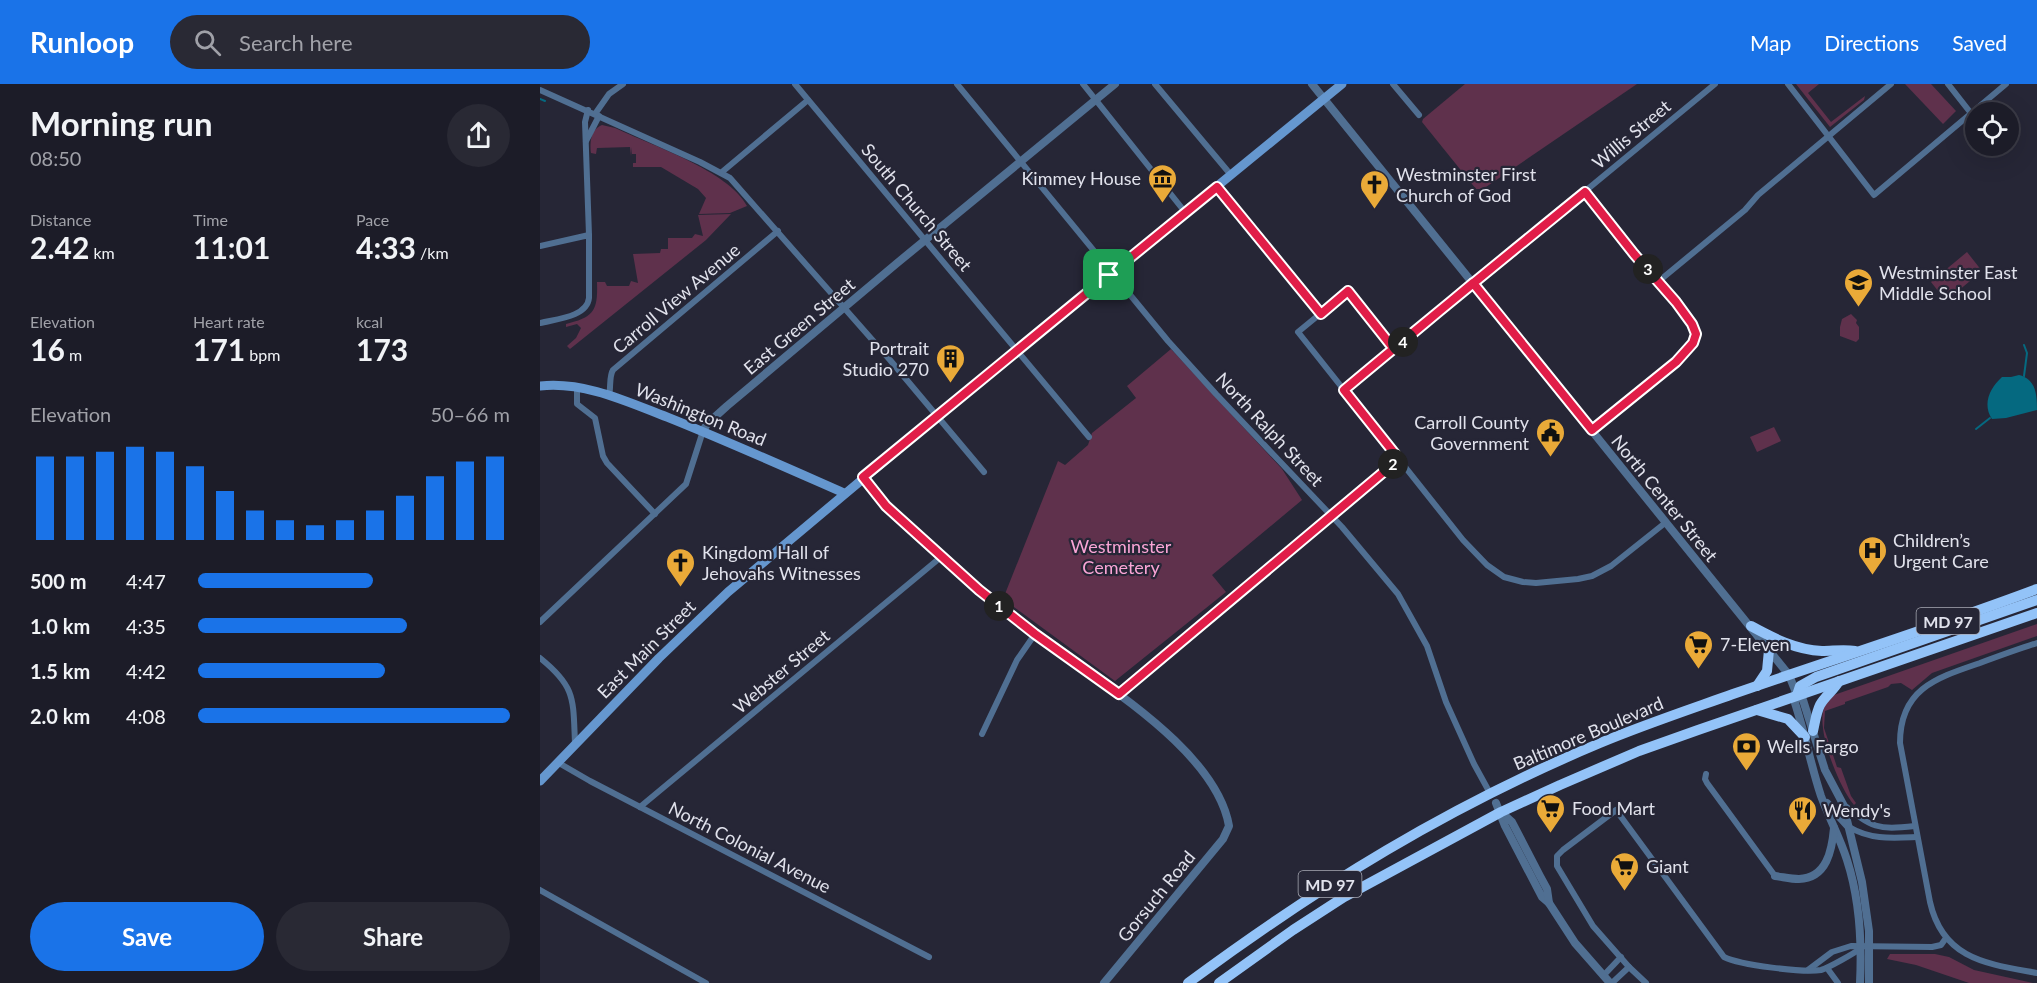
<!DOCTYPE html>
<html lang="en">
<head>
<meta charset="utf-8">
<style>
  body { margin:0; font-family:Lato,sans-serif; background:#292934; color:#f1f3f6; height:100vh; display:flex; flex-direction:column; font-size:22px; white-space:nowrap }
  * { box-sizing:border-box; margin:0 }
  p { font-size:20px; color:#a0a1a8 }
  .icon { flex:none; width:33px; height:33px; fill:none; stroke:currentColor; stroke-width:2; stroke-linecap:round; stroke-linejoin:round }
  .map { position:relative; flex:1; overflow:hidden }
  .details { display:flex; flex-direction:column; background:#1c1c28; width:540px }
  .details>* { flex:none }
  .tools { position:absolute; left:1425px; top:18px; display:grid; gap:12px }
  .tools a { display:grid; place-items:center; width:54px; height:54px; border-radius:50%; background:#1c1c28; box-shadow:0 6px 24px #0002,0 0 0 2px #3a3a45; font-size:30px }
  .pin { position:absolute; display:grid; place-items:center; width:51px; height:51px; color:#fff; margin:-26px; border-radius:12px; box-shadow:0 3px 9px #0006 }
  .km { position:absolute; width:30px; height:30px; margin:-15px; border-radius:50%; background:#222; color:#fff; font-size:16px; line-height:30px; text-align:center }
  .round { display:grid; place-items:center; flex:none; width:63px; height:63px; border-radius:32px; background:#292934 }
  .overview { display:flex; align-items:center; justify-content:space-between; height:102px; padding:0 30px }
  h1 { font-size:33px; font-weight:700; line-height:45px }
  .stats { display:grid; grid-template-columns:repeat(3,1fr); gap:9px; height:102px; padding:6px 30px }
  .stats div { display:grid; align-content:center }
  .stats b { font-size:30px; font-weight:700 }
  .stats small { font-size:16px; font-weight:400 }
  .stats p { font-size:16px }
  .chart { height:168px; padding:12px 30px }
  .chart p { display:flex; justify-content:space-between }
  .chart svg { width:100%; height:108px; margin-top:6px; stroke:#1a73e8; stroke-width:6 }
  .cta { display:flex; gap:12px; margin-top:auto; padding:12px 30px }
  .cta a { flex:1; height:69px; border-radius:36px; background:#1a73e8; color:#fff; font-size:24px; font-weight:700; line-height:69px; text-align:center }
  .cta a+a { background:#292934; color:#f1f3f6 }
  ul { padding:0 30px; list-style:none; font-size:20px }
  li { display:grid; grid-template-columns:96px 72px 1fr; align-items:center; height:45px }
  li i { height:15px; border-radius:8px; background:#1a73e8 }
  header { display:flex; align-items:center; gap:36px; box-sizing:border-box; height:84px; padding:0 30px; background:#1a73e8; color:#fff }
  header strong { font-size:28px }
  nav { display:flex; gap:33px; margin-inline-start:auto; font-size:21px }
  .search { width:420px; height:54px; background:#292934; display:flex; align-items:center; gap:15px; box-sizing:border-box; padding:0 21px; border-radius:33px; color:#a0a1a8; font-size:22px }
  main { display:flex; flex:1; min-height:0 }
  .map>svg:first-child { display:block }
  .green { fill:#5f314c }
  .water { fill:#056980 }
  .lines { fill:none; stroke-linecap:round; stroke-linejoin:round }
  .stream { stroke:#056980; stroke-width:2 }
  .minor { stroke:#506f92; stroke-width:6 }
  .tertiary { stroke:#506f92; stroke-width:8 }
  .secondary { stroke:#6597cf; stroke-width:9 }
  .trunk { stroke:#93c3f8; stroke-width:10 }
  .route-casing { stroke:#fff; stroke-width:12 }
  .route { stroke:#e11d48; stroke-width:8 }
  .labels { text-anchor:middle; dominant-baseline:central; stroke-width:4.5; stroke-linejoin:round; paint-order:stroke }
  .shield { fill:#262636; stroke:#a9aab5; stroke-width:1.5 }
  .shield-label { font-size:16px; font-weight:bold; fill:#e1e2ec }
  .street-label { font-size:18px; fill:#e1e2ec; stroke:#262636 }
  .poi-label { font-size:18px; fill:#e1e2ec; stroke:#262636; text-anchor:start }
  .park-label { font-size:18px; fill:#faa5d6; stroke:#262636 }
</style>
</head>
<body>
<header>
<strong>Runloop</strong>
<div class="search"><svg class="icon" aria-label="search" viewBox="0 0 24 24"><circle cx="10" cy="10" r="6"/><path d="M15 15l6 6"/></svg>Search here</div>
<nav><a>Map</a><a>Directions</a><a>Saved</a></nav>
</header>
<main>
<section class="details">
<div class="overview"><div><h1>Morning run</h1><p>08:50</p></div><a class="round"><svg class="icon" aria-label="share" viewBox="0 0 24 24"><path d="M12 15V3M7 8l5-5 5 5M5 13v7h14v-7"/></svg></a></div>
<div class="stats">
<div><p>Distance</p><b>2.42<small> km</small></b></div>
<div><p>Time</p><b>11:01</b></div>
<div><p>Pace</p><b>4:33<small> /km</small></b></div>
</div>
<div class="stats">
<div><p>Elevation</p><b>16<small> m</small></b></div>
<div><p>Heart rate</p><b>171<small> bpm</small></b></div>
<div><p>kcal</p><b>173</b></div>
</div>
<div class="chart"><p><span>Elevation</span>50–66 m</p>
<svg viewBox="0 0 160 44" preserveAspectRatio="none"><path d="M5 44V10M15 44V10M25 44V8M35 44V6M45 44V8M55 44V14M65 44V24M75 44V32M85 44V36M95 44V38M105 44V36M115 44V32M125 44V26M135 44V18M145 44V12M155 44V10"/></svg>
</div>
<ul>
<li><b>500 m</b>4:47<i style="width:56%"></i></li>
<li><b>1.0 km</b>4:35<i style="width:67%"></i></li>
<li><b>1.5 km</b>4:42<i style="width:60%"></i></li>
<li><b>2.0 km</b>4:08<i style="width:100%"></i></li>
</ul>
<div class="cta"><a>Save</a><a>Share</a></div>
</section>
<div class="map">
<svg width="1497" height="899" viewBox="0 0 1497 899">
  <rect width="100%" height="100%" fill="#262636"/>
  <g class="green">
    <path d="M925,0H1097L943,105H936L882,38L883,35Z"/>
    <path d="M1256,0H1279L1268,9L1291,38L1325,12L1324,16L1290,43Z"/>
    <path d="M1365,0H1391L1416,27L1403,40Z"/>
    <path d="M62,41L75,44C111,61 189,87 207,122L190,129L159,130L166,114L158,105L121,83H93V79H96V70H92V63L91,72L90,63L57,64L56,70L51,69C50,59 50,46 62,41Z"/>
    <path d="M191,130L166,156L30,265L27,262L36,254L41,244L37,240L26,243V240C54,233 58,227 57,198H65L67,202H89L91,197L98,199L93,170L120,169L121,165H128V154H152L155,150L163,152L158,131Z"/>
    <path d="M1427,168L1442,187L1406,217L1391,198Z"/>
    <path d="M1311,230L1317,236L1316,239L1319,243V255L1316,258L1300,252V243L1302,235Z"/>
    <path d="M631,265L742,385L762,416L672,491L686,508L575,597L463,515L518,377L525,381L548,361L552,349L596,314L587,302Z"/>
    <path d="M1234,343L1241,357L1217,368L1210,353Z"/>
    <path d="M1497,540V552L1392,589L1372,606L1361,599L1351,600L1348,603L1305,618V620L1285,627L1284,644L1297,683L1301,684L1311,712L1316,719L1314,721C1299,703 1276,646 1284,624L1283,623L1294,611Z"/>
    <path d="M1350,870H1395L1409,873L1434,886L1493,899H1429L1376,881L1347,875Z"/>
  </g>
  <path class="water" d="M1479,291C1496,295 1497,311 1497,326L1466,334L1452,335C1442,320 1450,304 1462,293H1471Z"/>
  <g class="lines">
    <g class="stream">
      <path d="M0,15L5,17"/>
      <path d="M1484,292L1487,269L1484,261"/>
      <path d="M1436,345L1450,334"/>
    </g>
    <g class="minor">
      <path d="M255,0L549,353"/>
      <path d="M417,0L628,257L676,310L802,443L858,510L887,562L906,618L934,680L951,711"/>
      <path d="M543,0L645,128"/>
      <path d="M615,0L691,91"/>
      <path d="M853,0L879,31"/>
      <path d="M1248,0L1334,111L1466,0"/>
      <path d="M1408,0L1430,28"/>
      <path d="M0,6L160,78L190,94L350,276L444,388"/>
      <path d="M48,26L45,38L49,151"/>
      <path d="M55,30L69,10L83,0"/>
      <path d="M46,57L59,32"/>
      <path d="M182,88L268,16"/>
      <path d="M677,103L781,230"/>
      <path d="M1045,108L1094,170L1136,218L1152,240L1156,250L1153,259L1136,278L1052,346"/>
      <path d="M0,162L49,151V214C47,233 16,235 0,239"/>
      <path d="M1119,197L1205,126L1218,111L1351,0"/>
      <path d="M854,265L808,207L758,248L923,456L947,481L964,493L983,498L996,499L1038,495L1052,492L1071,482L1125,439"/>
      <path d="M37,303V320L55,334L63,372L67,379L115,430"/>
      <path d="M804,306L1175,0"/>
      <path d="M69,312C71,303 69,292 73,286L238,147"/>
      <path d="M0,538L146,400L163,347"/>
      <path d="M1497,559C1478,565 1459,572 1440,579C1396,594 1360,605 1360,659L1390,818C1403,876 1448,880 1497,889"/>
      <path d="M0,574C36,603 33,615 35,659"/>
      <path d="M579,610L859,375"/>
      <path d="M442,650L477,576L495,550"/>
      <path d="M17,678L50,697L389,873"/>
      <path d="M1166,690L1165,695L1167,699L1235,792"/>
      <path d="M1303,720C1332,744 1337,746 1375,742"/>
      <path d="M100,723L401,473"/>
      <path d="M1309,743C1331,756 1352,754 1377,753"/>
      <path d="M0,806L166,899"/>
      <path d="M1287,884L1298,899"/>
      <path d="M1268,886L1292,868L1311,862L1392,863L1401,861L1406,854"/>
      <path d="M1063,892L1081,873"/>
      <path d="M1072,899L1089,883"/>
      <path d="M1106,899L1089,883L1053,842L1017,782V772L1023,766L1076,726L1184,873C1200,881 1264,889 1281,886C1288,884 1315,869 1321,864"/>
    </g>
    <g class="tertiary">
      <path d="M772,0L1249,591L1257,611L1263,616L1285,686L1303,720L1322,798L1329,847V899"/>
      <path d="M163,347L167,340L187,322L356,180L575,0"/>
      <path d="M323,394C343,421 368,443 393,465C416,486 439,506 463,525C488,544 514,563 540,582C590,618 678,677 689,742L683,755L564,899"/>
      <path d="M1257,611L1255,619C1265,650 1271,682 1281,712C1289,734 1300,754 1307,776C1320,816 1322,858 1320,899"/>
      <path d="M956,719L965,742L1002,813L1009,819L1035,859L1070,899"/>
      <path d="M1287,719L1307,741"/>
      <path d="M962,729L972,738L1000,792L1007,805L1009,819"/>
      <path d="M1235,792C1243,793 1251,795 1259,795C1287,794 1292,766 1294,744"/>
    </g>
    <g class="secondary">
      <path d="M0,302C44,297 88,318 127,333C187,357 245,383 304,409"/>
      <path d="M0,697L119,574L188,508L472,270L802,0"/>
    </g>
    <g class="trunk">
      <path d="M1211,542C1233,554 1256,566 1282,567C1293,567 1304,565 1315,567"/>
      <path d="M1217,602L1227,587L1229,566"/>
      <path d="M1257,611L1260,602L1276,593L1497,516"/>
      <path d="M1217,626L1248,635L1265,653"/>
      <path d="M1273,647C1275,639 1276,629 1280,621C1285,612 1294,606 1299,597"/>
      <path d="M648,899C779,802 909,722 1060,659C1103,641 1148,626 1193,610C1294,575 1396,543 1497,505"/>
      <path d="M679,899L753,846L804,813L961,728L1020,701L1099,667L1158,646L1497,529"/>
    </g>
  </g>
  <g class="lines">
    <defs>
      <path id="route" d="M569,191L323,393L346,422L439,506L495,550L579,610L859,375L804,306C884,239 964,174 1045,108L1094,170L1136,218L1152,240L1156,250L1153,259L1136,278L1052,346L933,199L854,265L808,207L781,230L677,103L569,191"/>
    </defs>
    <use href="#route" class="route-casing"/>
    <use href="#route" class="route"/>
  </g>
  <defs>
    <symbol id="museum-pin" viewBox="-11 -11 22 30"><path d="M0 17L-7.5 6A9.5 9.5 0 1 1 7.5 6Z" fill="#eaaa38" stroke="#262636"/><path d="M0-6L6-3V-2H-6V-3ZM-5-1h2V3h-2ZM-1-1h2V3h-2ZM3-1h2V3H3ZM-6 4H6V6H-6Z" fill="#111"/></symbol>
    <symbol id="church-pin" viewBox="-11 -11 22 30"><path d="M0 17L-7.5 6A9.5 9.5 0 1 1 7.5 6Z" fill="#eaaa38" stroke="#262636"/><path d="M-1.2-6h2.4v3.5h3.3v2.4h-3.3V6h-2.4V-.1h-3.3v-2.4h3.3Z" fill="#111"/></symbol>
    <symbol id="school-pin" viewBox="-11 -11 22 30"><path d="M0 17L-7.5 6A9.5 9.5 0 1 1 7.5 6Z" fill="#eaaa38" stroke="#262636"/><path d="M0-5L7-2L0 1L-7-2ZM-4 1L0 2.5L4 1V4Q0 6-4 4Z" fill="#111"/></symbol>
    <symbol id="building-pin" viewBox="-11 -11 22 30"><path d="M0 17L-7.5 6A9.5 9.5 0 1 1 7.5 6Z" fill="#eaaa38" stroke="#262636"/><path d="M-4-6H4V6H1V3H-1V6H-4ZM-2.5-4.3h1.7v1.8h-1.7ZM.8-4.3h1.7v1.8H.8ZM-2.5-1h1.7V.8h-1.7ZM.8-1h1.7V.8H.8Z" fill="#111"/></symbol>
    <symbol id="civic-pin" viewBox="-11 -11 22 30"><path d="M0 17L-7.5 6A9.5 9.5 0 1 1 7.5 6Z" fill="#eaaa38" stroke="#262636"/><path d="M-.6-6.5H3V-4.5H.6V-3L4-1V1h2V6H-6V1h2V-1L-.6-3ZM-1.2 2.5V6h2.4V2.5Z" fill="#111"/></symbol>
    <symbol id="hospital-pin" viewBox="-11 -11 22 30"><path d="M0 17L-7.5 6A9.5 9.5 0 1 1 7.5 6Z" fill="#eaaa38" stroke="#262636"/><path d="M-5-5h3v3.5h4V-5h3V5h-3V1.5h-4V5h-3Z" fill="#111"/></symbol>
    <symbol id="supermarket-pin" viewBox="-11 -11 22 30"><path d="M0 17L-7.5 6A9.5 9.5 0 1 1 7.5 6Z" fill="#eaaa38" stroke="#262636"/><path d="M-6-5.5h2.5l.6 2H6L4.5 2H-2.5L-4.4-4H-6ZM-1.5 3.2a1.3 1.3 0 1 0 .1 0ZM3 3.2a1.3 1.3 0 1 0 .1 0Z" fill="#111"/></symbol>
    <symbol id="bank-pin" viewBox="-11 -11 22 30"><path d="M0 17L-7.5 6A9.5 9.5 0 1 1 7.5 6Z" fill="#eaaa38" stroke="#262636"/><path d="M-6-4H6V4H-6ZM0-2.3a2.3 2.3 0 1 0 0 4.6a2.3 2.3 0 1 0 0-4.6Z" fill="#111"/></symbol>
    <symbol id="restaurant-pin" viewBox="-11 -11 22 30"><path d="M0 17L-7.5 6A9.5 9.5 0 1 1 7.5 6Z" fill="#eaaa38" stroke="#262636"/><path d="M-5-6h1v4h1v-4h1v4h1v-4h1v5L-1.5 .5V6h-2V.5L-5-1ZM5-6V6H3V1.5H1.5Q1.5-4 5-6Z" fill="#111"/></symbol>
  </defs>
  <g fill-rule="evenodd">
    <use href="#museum-pin" x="606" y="78" width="33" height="45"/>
    <use href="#church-pin" x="818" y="84" width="33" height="45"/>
    <use href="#school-pin" x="1302" y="182" width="33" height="45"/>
    <use href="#building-pin" x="394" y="258" width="33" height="45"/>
    <use href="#civic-pin" x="994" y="332" width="33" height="45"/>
    <use href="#hospital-pin" x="1316" y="450" width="33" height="45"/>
    <use href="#church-pin" x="124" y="462" width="33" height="45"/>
    <use href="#supermarket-pin" x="1142" y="544" width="33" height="45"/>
    <use href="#bank-pin" x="1190" y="646" width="33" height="45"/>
    <use href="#supermarket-pin" x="994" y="708" width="33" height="45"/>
    <use href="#restaurant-pin" x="1246" y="710" width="33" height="45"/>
    <use href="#supermarket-pin" x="1068" y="766" width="33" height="45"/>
  </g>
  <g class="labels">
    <g class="shield">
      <rect x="1376.5" y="524" width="63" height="26" rx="4.5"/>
      <rect x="758.5" y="787" width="63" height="26" rx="4.5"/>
    </g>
    <g class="shield-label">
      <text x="1408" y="537">MD 97</text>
      <text x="790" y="800">MD 97</text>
    </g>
    <g class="street-label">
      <text transform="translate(1091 50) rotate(-40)">Willis Street</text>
      <text transform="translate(377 123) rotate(50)">South Church Street</text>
      <text transform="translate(136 214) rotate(-40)">Carroll View Avenue</text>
      <text transform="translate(259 242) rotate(-40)">East Green Street</text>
      <text transform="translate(161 330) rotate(22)">Washington Road</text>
      <text transform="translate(730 345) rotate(47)">North Ralph Street</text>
      <text transform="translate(1125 414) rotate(51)">North Center Street</text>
      <text transform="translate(106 565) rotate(-45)">East Main Street</text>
      <text transform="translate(241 587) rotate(-40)">Webster Street</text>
      <text transform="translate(1048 649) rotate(-23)">Baltimore Boulevard</text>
      <text transform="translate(210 763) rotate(27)">North Colonial Avenue</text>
      <text transform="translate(616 812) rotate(-51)">Gorsuch Road</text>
    </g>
    <g class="poi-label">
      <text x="856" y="90">Westminster First<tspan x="856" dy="21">Church of God</tspan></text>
      <text x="601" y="94" text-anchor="end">Kimmey House</text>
      <text x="1339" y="188">Westminster East<tspan x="1339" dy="21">Middle School</tspan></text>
      <text x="389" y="264" text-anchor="end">Portrait<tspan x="389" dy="21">Studio 270</tspan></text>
      <text x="989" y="338" text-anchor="end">Carroll County<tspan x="989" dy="21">Government</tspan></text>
      <text x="1353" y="456">Children’s<tspan x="1353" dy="21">Urgent Care</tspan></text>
      <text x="162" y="468">Kingdom Hall of<tspan x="162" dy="21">Jehovahs Witnesses</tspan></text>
      <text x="1180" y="560">7-Eleven</text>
      <text x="1227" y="662">Wells Fargo</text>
      <text x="1032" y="724">Food Mart</text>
      <text x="1283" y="726">Wendy's</text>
      <text x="1106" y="782">Giant</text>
    </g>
    <g class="park-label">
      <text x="581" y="462">Westminster<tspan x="581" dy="21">Cemetery</tspan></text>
    </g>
  </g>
</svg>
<div class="tools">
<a><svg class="icon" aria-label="locate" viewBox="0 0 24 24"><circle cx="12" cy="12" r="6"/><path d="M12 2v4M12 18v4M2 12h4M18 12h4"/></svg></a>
</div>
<div class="pin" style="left:569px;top:191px;background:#1e9e55"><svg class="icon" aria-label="arrive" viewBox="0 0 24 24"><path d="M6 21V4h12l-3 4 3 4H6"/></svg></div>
<b class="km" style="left:459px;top:522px">1</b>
<b class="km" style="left:853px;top:380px">2</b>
<b class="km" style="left:1108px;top:185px">3</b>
<b class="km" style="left:863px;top:258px">4</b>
</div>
</main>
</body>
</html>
